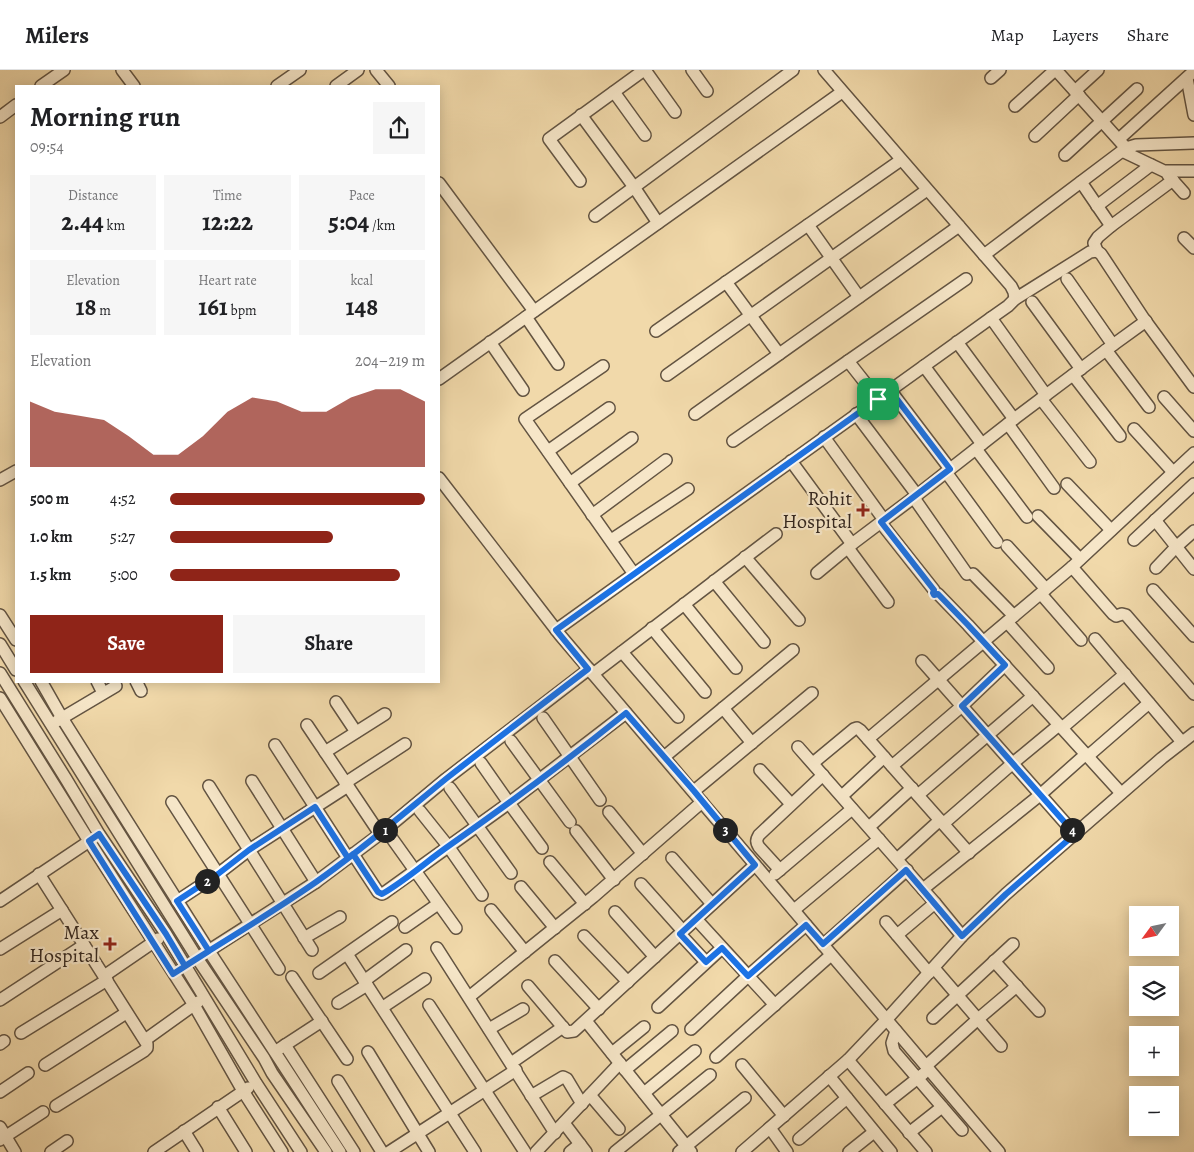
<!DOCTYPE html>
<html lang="en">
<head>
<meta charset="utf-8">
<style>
  body { margin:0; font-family:Alegreya,serif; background:#f6f6f6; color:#202124; height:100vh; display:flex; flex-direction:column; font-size:19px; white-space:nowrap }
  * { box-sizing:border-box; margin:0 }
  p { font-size:16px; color:#757577 }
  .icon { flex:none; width:28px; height:28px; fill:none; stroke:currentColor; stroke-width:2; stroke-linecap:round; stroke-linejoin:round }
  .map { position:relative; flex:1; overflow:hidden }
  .sheet { position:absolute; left:15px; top:15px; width:425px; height:598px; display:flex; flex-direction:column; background:#fff; border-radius:0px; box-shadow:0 2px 12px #0003 }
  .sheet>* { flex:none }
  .needle { width:32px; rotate:237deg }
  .controls { position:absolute; left:1129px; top:836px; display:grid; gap:10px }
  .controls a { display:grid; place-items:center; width:50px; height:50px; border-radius:0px; background:#fff; box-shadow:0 2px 12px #0003; font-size:25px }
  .pin { position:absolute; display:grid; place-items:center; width:42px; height:42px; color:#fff; margin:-21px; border-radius:10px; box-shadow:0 2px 8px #0006 }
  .km { position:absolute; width:25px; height:25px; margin:-12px; border-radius:50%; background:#222; color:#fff; font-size:14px; line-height:25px; text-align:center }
  .round { display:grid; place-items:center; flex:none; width:52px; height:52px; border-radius:0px; background:#f6f6f6 }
  .summary { display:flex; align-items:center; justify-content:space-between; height:85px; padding:0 15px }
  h1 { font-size:28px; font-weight:700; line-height:38px }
  .figures { display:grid; grid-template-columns:repeat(3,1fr); gap:8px; height:85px; padding:5px 15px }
  .figures div { display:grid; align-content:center; border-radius:0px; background:#f6f6f6; text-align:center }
  .figures b { font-size:25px; font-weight:700 }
  .figures small { font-size:14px; font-weight:400 }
  .figures p { font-size:14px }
  .chart { height:140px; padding:10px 15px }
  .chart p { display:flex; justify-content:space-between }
  .chart svg { width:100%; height:90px; margin-top:5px; fill:#8f2418; opacity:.7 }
  .primary-button { display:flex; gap:10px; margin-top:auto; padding:10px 15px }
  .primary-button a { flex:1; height:58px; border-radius:0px; background:#8f2418; color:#fff; font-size:20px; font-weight:700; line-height:58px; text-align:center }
  .primary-button a+a { background:#f6f6f6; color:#202124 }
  ul { padding:0 15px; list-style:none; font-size:16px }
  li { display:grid; grid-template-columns:80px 60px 1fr; align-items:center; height:38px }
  li i { height:12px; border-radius:6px; background:#8f2418 }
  header { display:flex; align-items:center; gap:30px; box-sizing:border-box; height:70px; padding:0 25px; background:#fff; border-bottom:1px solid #e0e0e0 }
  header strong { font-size:24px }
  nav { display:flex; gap:28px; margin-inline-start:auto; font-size:18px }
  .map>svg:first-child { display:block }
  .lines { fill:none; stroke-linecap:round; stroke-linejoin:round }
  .minor-casing { stroke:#635442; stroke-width:14 }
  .minor { stroke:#f6e6c8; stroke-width:11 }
  .route-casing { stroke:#fff; stroke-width:10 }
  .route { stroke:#1a73e8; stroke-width:6 }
  .poi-dot { fill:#8f2418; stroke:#f6e6c8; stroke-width:2 }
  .labels { text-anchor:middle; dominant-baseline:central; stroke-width:4.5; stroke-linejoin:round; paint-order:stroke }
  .poi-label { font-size:20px; fill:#34271f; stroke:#f6e6c8; text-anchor:end }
</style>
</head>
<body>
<header>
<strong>Milers</strong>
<nav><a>Map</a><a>Layers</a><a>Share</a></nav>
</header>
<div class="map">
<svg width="1194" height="1082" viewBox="0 0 1194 1082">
  <rect width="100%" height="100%" fill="#f1d9aa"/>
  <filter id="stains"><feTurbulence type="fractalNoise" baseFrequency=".004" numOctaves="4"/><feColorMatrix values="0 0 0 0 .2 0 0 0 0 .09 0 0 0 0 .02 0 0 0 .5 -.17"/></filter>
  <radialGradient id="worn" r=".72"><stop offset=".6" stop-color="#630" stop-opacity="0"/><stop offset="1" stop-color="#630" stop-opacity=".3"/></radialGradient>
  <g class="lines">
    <defs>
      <g id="minor">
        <path d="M122,0L134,16"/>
        <path d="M376,0L389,16"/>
        <path d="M645,0L675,42"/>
        <path d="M692,0L707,21"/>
        <path d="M824,0L1011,216L1014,222L1015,229"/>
        <path d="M1056,0L1126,78"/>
        <path d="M991,8L1000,0"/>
        <path d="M1187,8L1194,45"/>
        <path d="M41,16L64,0"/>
        <path d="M277,16L300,0"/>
        <path d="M336,16L358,0"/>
        <path d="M1075,21L1098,0"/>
        <path d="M614,22L645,65"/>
        <path d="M1015,36L1055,0"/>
        <path d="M581,45L634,117L658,153"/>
        <path d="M0,47L16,35"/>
        <path d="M1035,66L1079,25"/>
        <path d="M1119,69L1194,1"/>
        <path d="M1122,81L1164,101H1194"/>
        <path d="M1065,85L1137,19"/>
        <path d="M1168,105L1184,123"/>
        <path d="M1173,110L1111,156L1098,167L1094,173L1097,181L1101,184L1144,249L1194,317"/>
        <path d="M580,111L549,69L644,0"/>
        <path d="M1081,112L1111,156"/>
        <path d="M439,113L534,241"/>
        <path d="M1097,136L1151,95"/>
        <path d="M595,146L793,0"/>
        <path d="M808,155L859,227"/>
        <path d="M1184,168L1194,178"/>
        <path d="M984,185L1126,78L1136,75L1194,73"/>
        <path d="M1067,209L1113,275"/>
        <path d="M726,212L779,284"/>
        <path d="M1032,232L1081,299"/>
        <path d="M526,247L558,294"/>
        <path d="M991,248L1046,325"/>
        <path d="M656,261L901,90"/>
        <path d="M490,272L523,320"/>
        <path d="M957,272L1014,349"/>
        <path d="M1106,280L1149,337"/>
        <path d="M848,291L878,329"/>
        <path d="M603,296L525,349L634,504"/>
        <path d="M924,296L982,374"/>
        <path d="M667,305L927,120"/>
        <path d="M1073,305L1120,366"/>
        <path d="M439,309L842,22"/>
        <path d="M890,320L950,399"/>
        <path d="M1164,327L1194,361"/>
        <path d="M1041,329L1090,392"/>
        <path d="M695,344L959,156"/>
        <path d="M856,344L917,425"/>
        <path d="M1008,354L1054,418"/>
        <path d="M1134,359L1173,402"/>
        <path d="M824,367L884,450"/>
        <path d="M733,371L966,209"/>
        <path d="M976,379L1027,447"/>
        <path d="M548,381L609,338"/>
        <path d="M791,391L852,474"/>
        <path d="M946,402L997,472"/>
        <path d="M439,408L560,565L999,1082"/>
        <path d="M0,410L16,401"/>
        <path d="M570,413L632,368"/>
        <path d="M1067,414L1111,460"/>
        <path d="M914,428L967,504"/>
        <path d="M592,445L666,390"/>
        <path d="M1038,446L1080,489"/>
        <path d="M1155,450L1194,499"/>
        <path d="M881,453L934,520"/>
        <path d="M611,470L688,419"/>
        <path d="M1134,470L1194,414"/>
        <path d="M1007,476L1046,519"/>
        <path d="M848,478L888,532"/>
        <path d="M745,487L799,550"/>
        <path d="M1072,497L1113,544L1116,546L1122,544L1126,545L1194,624"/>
        <path d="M1156,498L1176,477L1194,461"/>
        <path d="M817,503L852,474L917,425L1014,349L1106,280L1146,251"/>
        <path d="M973,504L1014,546"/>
        <path d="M714,511L764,572"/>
        <path d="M1153,520L1194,566"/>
        <path d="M938,524L968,555L1121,723"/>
        <path d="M1041,524L1081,570"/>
        <path d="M684,534L736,598"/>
        <path d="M0,545L16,570"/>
        <path d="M1007,552L1048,598"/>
        <path d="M652,558L705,622"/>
        <path d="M556,560L991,248L1008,236L1015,229L1090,182L1097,181"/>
        <path d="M1095,569L1182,672"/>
        <path d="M0,574L16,600"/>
        <path d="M622,582L678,647"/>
        <path d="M922,591L1075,764"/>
        <path d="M0,603L66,709L99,764L166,864L256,1013L301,1082"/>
        <path d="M593,604L776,464"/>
        <path d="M24,611L197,888L264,988L272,1003L326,1082"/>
        <path d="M41,611L62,648L209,881L340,1082"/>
        <path d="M97,611L103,623"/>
        <path d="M136,611L141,621"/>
        <path d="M0,628L89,771L194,935L243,1021L282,1082"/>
        <path d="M336,632L356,662"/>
        <path d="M723,638L752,673"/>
        <path d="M543,648L600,730"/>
        <path d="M57,651L116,616"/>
        <path d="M307,655L380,764"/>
        <path d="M1062,658L1125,604"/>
        <path d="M868,669L1072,497L1194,383"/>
        <path d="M511,671L570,752"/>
        <path d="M275,675L348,788"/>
        <path d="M798,677L935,833L962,866"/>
        <path d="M325,682L385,644"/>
        <path d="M1088,686L1149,633"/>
        <path d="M664,687L793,580"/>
        <path d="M481,693L509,733L542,778"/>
        <path d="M813,693L854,659L857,658L860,660L969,783"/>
        <path d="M892,696L962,636L1005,595"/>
        <path d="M760,700L791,734"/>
        <path d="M252,711L316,812"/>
        <path d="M345,713L405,674"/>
        <path d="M209,716L312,880"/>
        <path d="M450,718L511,803"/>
        <path d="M694,721L812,623"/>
        <path d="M918,725L1033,626"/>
        <path d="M842,726L884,687"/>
        <path d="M172,732L279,899"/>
        <path d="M420,741L448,776L482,825"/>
        <path d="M609,742L643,784"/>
        <path d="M943,754L1013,693L1059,655"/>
        <path d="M869,757L912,718"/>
        <path d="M576,761L614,810"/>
        <path d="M391,767L456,858"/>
        <path d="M353,784L378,822L382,824L384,823L509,733L626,643"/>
        <path d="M672,788L712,834"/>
        <path d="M897,789L940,750"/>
        <path d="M550,792L585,834"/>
        <path d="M780,800L759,777C756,772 756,770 759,765L823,705"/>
        <path d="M39,804L147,974V978L144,981L56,1036"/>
        <path d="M775,804L852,739"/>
        <path d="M641,814L683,861"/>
        <path d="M521,817L555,858"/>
        <path d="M923,819L1040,725L1086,684"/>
        <path d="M0,831L94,768"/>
        <path d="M177,831L218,804L249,780L348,716"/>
        <path d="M491,840L525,882"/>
        <path d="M794,840L879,769"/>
        <path d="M615,842L655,887"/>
        <path d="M696,849L775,935"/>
        <path d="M886,852L929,903"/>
        <path d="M405,857L438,834"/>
        <path d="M680,864L706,892"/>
        <path d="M897,865L935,833"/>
        <path d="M584,866L628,912"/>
        <path d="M304,868L340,847"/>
        <path d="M823,875L907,800"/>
        <path d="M437,878L555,1063"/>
        <path d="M0,879L62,840"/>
        <path d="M347,884L475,1082"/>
        <path d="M202,885L316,812L380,764L446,709L589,599"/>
        <path d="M555,891L599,939"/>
        <path d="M994,891L1039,941"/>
        <path d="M934,898L1001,976"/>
        <path d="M319,903L392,852"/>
        <path d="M104,906L158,869"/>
        <path d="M292,907L347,989"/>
        <path d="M364,911L406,880"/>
        <path d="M528,916L567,962L574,961L755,795"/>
        <path d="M469,927L593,827L702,732"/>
        <path d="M0,930L84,875"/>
        <path d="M338,933L367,915"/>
        <path d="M429,935L525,1082"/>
        <path d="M383,937L425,909"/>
        <path d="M658,937L722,878"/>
        <path d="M933,948L1013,874"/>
        <path d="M586,951L691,1082"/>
        <path d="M489,959L523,939"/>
        <path d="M691,959L748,906L806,855"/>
        <path d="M896,961L892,973L894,981L962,1060"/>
        <path d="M21,963L107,910"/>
        <path d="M145,970L198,932"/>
        <path d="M0,974L4,971"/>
        <path d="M285,975L354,1082"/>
        <path d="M279,979L322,951"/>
        <path d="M368,982L429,1082"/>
        <path d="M612,983L644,957"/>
        <path d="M716,987L831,885"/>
        <path d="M848,990L926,1082"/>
        <path d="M511,993L563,957"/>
        <path d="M45,995L126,943"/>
        <path d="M742,995L784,1046"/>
        <path d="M926,996L978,949L1017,916"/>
        <path d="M625,1000L672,961"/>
        <path d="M829,1006L891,1082"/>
        <path d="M338,1011L382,1082"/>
        <path d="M0,1022L28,1003"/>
        <path d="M644,1023L695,981"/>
        <path d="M590,1025L619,1059"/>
        <path d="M531,1026L563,1007L567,1009L582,1034"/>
        <path d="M885,1034L923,1004"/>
        <path d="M218,1037L246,1082"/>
        <path d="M564,1053L586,1082"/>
        <path d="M0,1057L15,1082"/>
        <path d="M770,1058L787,1082"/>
        <path d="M184,1061L197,1082"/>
        <path d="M909,1063L942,1037"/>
        <path d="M799,1069L847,1028"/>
        <path d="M0,1070L43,1042"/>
        <path d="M51,1082L67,1071"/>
        <path d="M154,1082L248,1018"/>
        <path d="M389,1082L516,1000"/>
        <path d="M536,1082L620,993"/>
        <path d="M570,1082L580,1074"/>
        <path d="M615,1082L710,1005"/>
        <path d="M679,1082L745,1028"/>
        <path d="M742,1082L848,990L887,949L962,866L1006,824L1162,688L1194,663"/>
        <path d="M849,1082L874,1062"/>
      </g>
    </defs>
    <use href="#minor" class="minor-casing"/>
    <use href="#minor" class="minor"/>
  </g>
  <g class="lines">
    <defs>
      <path id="route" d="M878,329L556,560L588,599C541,635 494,671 447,708C404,743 362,780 316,812C273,842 229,868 185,896L166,864L99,764L89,771L173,904L209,881L177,831L218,804L249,780L315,737L348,788L353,784L378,822L382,824C406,810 427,791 450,775C510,733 569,689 626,643L694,721L755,795L680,864L706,892L722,878L748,906L806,855L823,874L906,800L962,866L1006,824L1075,764L962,636L1005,595L968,555L938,524L934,525L933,523L934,520L881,452L950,399L890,320L878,329"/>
    </defs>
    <use href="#route" class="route-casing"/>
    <use href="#route" class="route"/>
  </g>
  <g class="poi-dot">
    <path d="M860.5 432.5h5v5h5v5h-5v5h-5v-5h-5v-5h5z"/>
    <path d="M107.5 866.5h5v5h5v5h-5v5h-5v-5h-5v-5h5z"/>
  </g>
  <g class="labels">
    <g class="poi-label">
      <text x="852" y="428">Rohit<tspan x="852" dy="23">Hospital</tspan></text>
      <text x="99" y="862">Max<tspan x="99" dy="23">Hospital</tspan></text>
    </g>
  </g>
  <rect width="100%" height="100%" filter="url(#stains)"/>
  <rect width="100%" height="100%" fill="url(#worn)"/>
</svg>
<div class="controls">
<a><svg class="needle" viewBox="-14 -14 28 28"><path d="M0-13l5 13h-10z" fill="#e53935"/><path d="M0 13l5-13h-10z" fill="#757577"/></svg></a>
<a><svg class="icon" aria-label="layers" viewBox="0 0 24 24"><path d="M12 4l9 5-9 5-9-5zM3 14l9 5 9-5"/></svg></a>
<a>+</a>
<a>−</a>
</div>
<div class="pin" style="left:878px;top:329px;background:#1e9e55"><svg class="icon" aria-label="arrive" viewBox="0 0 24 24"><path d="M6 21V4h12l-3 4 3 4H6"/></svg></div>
<b class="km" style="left:385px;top:760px">1</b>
<b class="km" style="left:207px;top:811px">2</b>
<b class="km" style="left:725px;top:760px">3</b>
<b class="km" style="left:1072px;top:760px">4</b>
<section class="sheet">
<div class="summary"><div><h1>Morning run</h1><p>09:54</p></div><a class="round"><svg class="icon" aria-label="share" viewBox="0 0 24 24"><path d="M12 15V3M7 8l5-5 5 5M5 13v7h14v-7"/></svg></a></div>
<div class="figures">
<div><p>Distance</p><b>2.44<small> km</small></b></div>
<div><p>Time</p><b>12:22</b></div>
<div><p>Pace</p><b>5:04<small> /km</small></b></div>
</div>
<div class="figures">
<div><p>Elevation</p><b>18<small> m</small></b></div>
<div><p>Heart rate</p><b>161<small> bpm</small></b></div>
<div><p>kcal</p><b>148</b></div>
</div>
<div class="chart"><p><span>Elevation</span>204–219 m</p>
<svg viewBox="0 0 160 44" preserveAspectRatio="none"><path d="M0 44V12L10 17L20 19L30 21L40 29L50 38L60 38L70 29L80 17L90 10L100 12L110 17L120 17L130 10L140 6L150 6L160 12V44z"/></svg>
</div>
<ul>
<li><b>500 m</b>4:52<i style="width:100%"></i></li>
<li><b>1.0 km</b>5:27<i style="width:64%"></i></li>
<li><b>1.5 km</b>5:00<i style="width:90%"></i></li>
</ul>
<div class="primary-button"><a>Save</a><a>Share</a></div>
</section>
</div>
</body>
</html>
